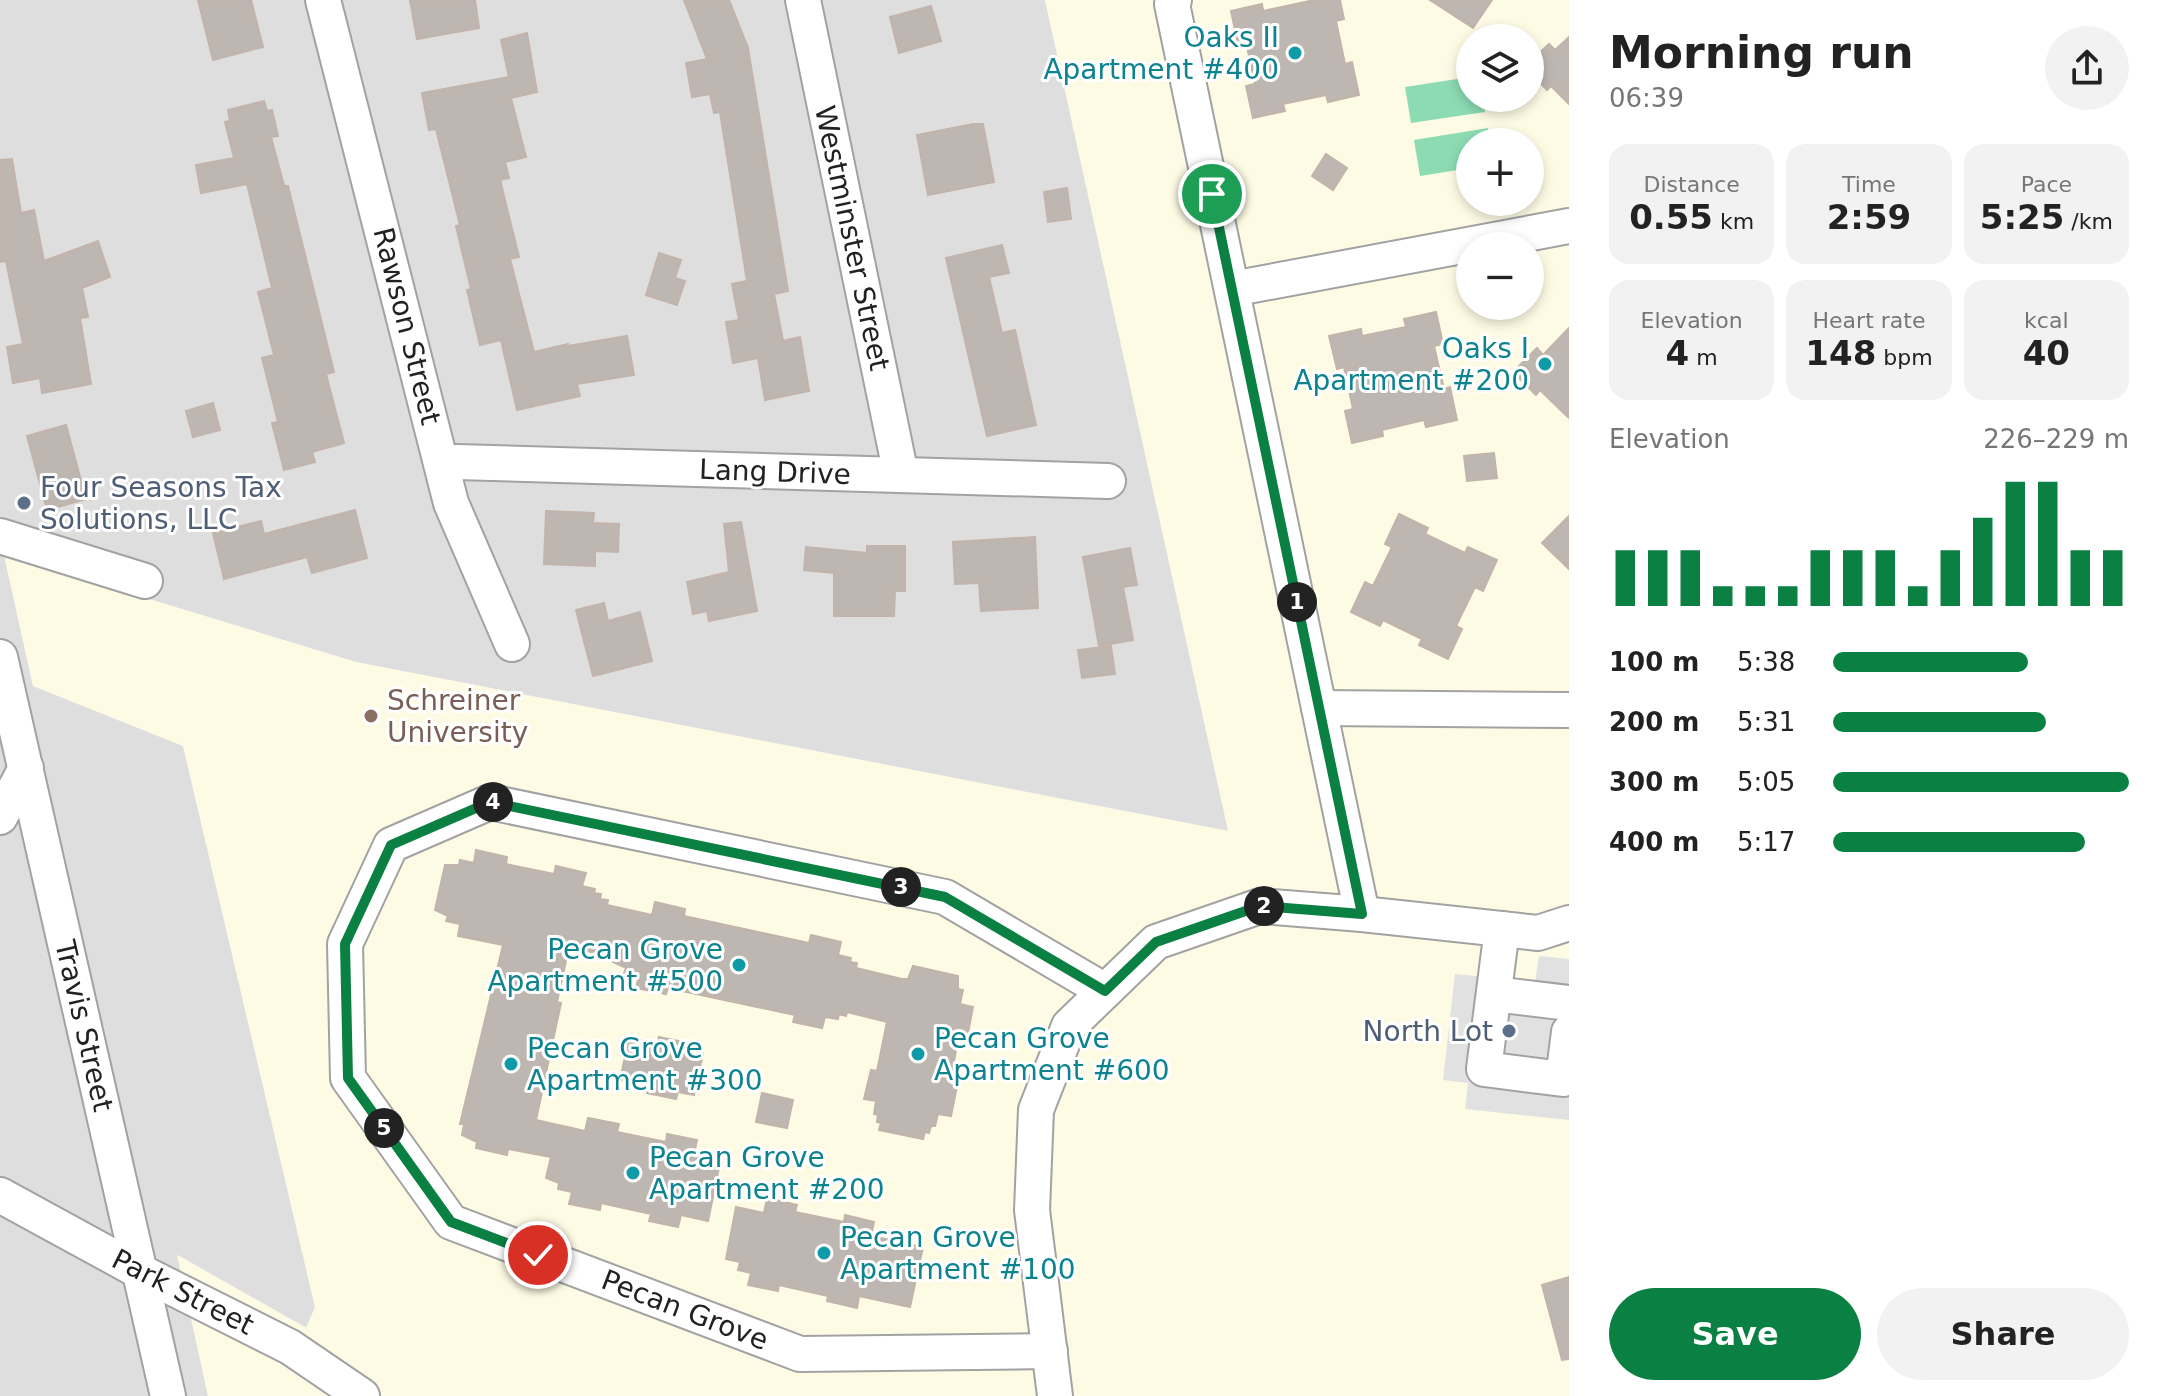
<!DOCTYPE html>
<html lang="en">
<head>
<meta charset="utf-8">
<style>
  body { margin:0; font-family:"DejaVu Sans",sans-serif; background:#f2f2f2; color:#222; height:100vh; display:flex; flex-direction:column; font-size:30px; white-space:nowrap }
  * { box-sizing:border-box; margin:0 }
  p { font-size:26px; color:#767676 }
  .icon { flex:none; width:44px; height:44px; fill:none; stroke:currentColor; stroke-width:2; stroke-linecap:round; stroke-linejoin:round }
  .map { position:relative; flex:1; overflow:hidden }
  .side { display:flex; flex-direction:column; background:#fff; width:600px }
  .side>* { flex:none }
  .tools { position:absolute; left:1456px; top:24px; display:grid; gap:16px }
  .tools a { display:grid; place-items:center; width:88px; height:88px; border-radius:50%; background:#fff; box-shadow:0 4px 12px #0003; font-size:40px }
  .pin { position:absolute; display:grid; place-items:center; width:68px; height:68px; color:#fff; margin:-34px; border:4px solid #fff; border-radius:50%; box-shadow:0 2px 8px #0007 }
  .km { position:absolute; width:40px; height:40px; margin:-20px; border-radius:50%; background:#222; color:#fff; font-size:22px; line-height:40px; text-align:center }
  .round { display:grid; place-items:center; flex:none; width:84px; height:84px; border-radius:42px; background:#f2f2f2 }
  .head { display:flex; align-items:center; justify-content:space-between; height:136px; padding:0 40px }
  h1 { font-size:44px; font-weight:700; line-height:60px }
  .stats { display:grid; grid-template-columns:repeat(3,1fr); gap:12px; height:136px; padding:8px 40px }
  .stats div { display:grid; align-content:center; border-radius:20px; background:#f2f2f2; text-align:center }
  .stats b { font-size:34px; font-weight:700 }
  .stats small { font-size:22px; font-weight:400 }
  .stats p { font-size:22px }
  .chart { height:224px; padding:16px 40px }
  .chart p { display:flex; justify-content:space-between }
  .chart svg { width:100%; height:144px; margin-top:8px; stroke:#0b8043; stroke-width:6 }
  .action { display:flex; gap:16px; margin-top:auto; padding:16px 40px }
  .action a { flex:1; height:92px; border-radius:48px; background:#0b8043; color:#fff; font-size:32px; font-weight:700; line-height:92px; text-align:center }
  .action a+a { background:#f2f2f2; color:#222 }
  ul { padding:0 40px; list-style:none; font-size:26px }
  li { display:grid; grid-template-columns:128px 96px 1fr; align-items:center; height:60px }
  li i { height:20px; border-radius:10px; background:#0b8043 }
  main { display:flex; flex:1; min-height:0 }
  .map>svg:first-child { display:block }
  .residential { fill:#dfdede }
  .education { fill:#fefbe5; fill-rule:evenodd }
  .pitch { fill:#8cdbb3 }
  .parking { fill:#e1e1e1 }
  .building { fill:#beb6b1; stroke:#c2b3ab; stroke-width:2 }
  .lines { fill:none; stroke-linecap:round; stroke-linejoin:round }
  .minor-casing { stroke:#a2a2a2; stroke-width:38 }
  .minor { stroke:#fff; stroke-width:34 }
  .route-casing { stroke:#fff; stroke-width:16 }
  .route { stroke:#0b8043; stroke-width:10 }
  .culture-dot { fill:#0f9aa8; stroke:#fff; stroke-width:3 }
  .service-dot { fill:#5c6f8a; stroke:#fff; stroke-width:3 }
  .education-dot { fill:#8d6e63; stroke:#fff; stroke-width:3 }
  .labels { text-anchor:middle; dominant-baseline:central; stroke-width:6; stroke-linejoin:round; paint-order:stroke }
  .culture-label { font-size:28px; fill:#0d838f; stroke:#fff; text-anchor:start }
  .street-label { font-size:28px; fill:#212121; stroke:#fff }
  .service-label { font-size:28px; fill:#4e5e75; stroke:#fff; text-anchor:start }
  .education-label { font-size:28px; fill:#785e54; stroke:#fff; text-anchor:start }
</style>
</head>
<body>
<main>
<div class="map">
<svg width="1569" height="1396" viewBox="0 0 1569 1396">
  <rect width="100%" height="100%" fill="#f1ede9"/>
  <path class="residential" d="M0,0H1045L1229,831L356,662L4,555L33,686L183,746L315,1307L307,1328L178,1255L208,1396H0Z"/>
  <path class="education" d="M1045,0H1569V1396H208L177,1255L306,1328L315,1307L183,746L33,686L4,555L356,662L1228,831ZM1470,38H1530V98H1470ZM1470,142H1530V202H1470ZM1470,246H1530V306H1470Z"/>
  <g class="pitch">
    <path d="M1470,77V98H1483L1485,112L1411,123L1405,87Z"/>
    <path d="M1488,128L1490,142H1470V168L1420,176L1414,140Z"/>
  </g>
  <path class="parking" d="M1539,956L1569,959V1120L1465,1109L1468,1083L1443,1080L1455,974L1535,982Z"/>
  <g class="building">
    <path d="M198,0H251L263,47L213,60Z"/>
    <path d="M410,0H475L479,28L417,39Z"/>
    <path d="M684,0H729L748,48L788,291L774,294L783,341L800,337L809,391L765,400L758,358L733,363L726,322L739,320L732,284L747,281L720,112L714,113L710,94L692,97L686,63L707,59Z"/>
    <path d="M1314,0H1340L1344,19L1336,21L1345,64L1352,62L1359,95L1328,102L1326,95L1283,104L1285,111L1253,118L1246,86L1255,84L1246,42L1238,44L1231,11L1262,4L1263,11Z"/>
    <path d="M1430,0H1492L1473,28Z"/>
    <path d="M931,6L941,41L899,53L890,17Z"/>
    <path d="M527,33L537,92L511,98L526,157L505,162L509,178L500,180L519,257L510,259L534,352L568,344V346L627,336L634,375L577,384L580,396L517,410L501,340L480,345L467,290L471,289L456,226L460,225L436,129L429,130L422,93L509,77L501,40Z"/>
    <path d="M1569,37V104L1551,86L1547,90L1530,72V62L1549,44L1555,50Z"/>
    <path d="M264,101L267,111L272,110L278,136L271,137L284,186H288L334,372L326,374L344,443L312,452L315,462L284,470L272,423L278,422L262,358L274,355L258,292L272,288L247,184L201,193L196,165L234,158L225,122L230,121L228,110Z"/>
    <path d="M973,124H983L994,182L928,195L917,135Z"/>
    <path d="M1326,154L1347,168L1333,190L1312,176Z"/>
    <path d="M12,159L21,213L34,210L44,261L98,241L110,277L82,288L88,317L80,318L91,384L42,393L40,378L13,383L7,347L23,344L6,261L0,262V160Z"/>
    <path d="M1067,188L1071,219L1048,222L1044,192Z"/>
    <path d="M1002,245L1009,273L989,277L1002,333L1015,330L1036,425L987,436L946,258Z"/>
    <path d="M659,253L681,260L675,278L685,281L677,305L646,295Z"/>
    <path d="M1436,312L1443,344L1434,346L1444,389L1450,387L1457,420L1426,427L1424,420L1382,430L1383,436L1352,443L1345,411L1353,409L1344,367L1337,369L1329,336L1361,329L1362,336L1406,327L1404,319Z"/>
    <path d="M1569,328V418L1540,390L1536,395L1513,372L1537,348L1543,355Z"/>
    <path d="M213,403L220,430L193,437L186,411Z"/>
    <path d="M66,425L86,499L47,510L27,436Z"/>
    <path d="M1494,453L1497,478L1467,481L1464,456Z"/>
    <path d="M355,510L367,558L312,573L307,557L224,579L213,533L261,521L264,534Z"/>
    <path d="M546,511L594,513L593,523L619,524L618,552L595,551V566L544,564Z"/>
    <path d="M1399,514L1428,528L1425,534L1465,553L1468,547L1497,560L1483,591L1475,587L1456,626L1462,629L1448,659L1419,645L1422,639L1383,620L1380,626L1351,612L1365,582L1373,586L1392,547L1385,544Z"/>
    <path d="M1569,516V569L1542,543Z"/>
    <path d="M741,522L757,611L709,621L707,611L693,614L687,582L729,572L724,524Z"/>
    <path d="M1035,537L1038,608L981,611L979,583L955,584L953,542Z"/>
    <path d="M867,546H905V591H895L894,616H834V573L804,570L806,547L867,553Z"/>
    <path d="M1130,548L1137,585L1123,587L1133,640L1099,646L1083,557Z"/>
    <path d="M604,603L608,621L640,612L652,661L593,676L576,610Z"/>
    <path d="M1111,646L1115,674L1082,678L1078,650Z"/>
    <path d="M476,850L507,857L506,864L554,874L556,866L586,873L582,886L595,889L594,893L601,894L600,899L608,900L607,905L652,915L655,902L685,909L684,916L809,943L811,935L841,942L838,955L851,958L850,962L857,963L856,968L902,979H908L913,966L958,976V989L963,990L960,1004L973,1007L967,1038L959,1036L949,1085L957,1086L951,1116L938,1114L935,1126H931L929,1133L925,1132L923,1139L879,1130L881,1123L877,1122L878,1115L874,1114L876,1101L864,1099L871,1070L877,1071L887,1022L847,1012L846,1016L839,1014L838,1019L825,1017L822,1028L793,1022L795,1015L668,988L666,994L636,988L639,976L624,973L626,968L613,962L614,957L569,947L557,1002L561,1003L536,1120L585,1131L588,1118L619,1124L617,1132L666,1142L667,1134L697,1140L694,1154L707,1156L706,1160L713,1162L712,1166L719,1168L708,1221L681,1215L678,1227L649,1221L651,1214L601,1203L600,1210L569,1204L572,1192L558,1189L559,1183L546,1178L551,1157L508,1149L507,1155L476,1148L477,1142L462,1135L464,1124H460L503,945L458,936L460,924L446,921L448,916L435,910L445,865H459L460,860L474,863Z"/>
    <path d="M659,1037L688,1043L686,1049L703,1053L694,1095L678,1092L676,1099L647,1093L649,1086L620,1080L629,1038L657,1043Z"/>
    <path d="M762,1093L793,1100L787,1128L756,1122Z"/>
    <path d="M767,1198L797,1205L795,1212L844,1222L845,1215L874,1222L871,1236L923,1247L910,1307L859,1296L857,1308L827,1301L828,1296L779,1285L778,1291L748,1285L751,1273L738,1270L740,1262L726,1259L736,1207L764,1213Z"/>
    <path d="M1569,1277V1359L1562,1360L1542,1285Z"/>
  </g>
  <g class="lines">
    <defs>
      <g id="minor">
        <path d="M323,0L451,503L512,644"/>
        <path d="M803,0L901,475"/>
        <path d="M1174,0L1172,4L1362,914"/>
        <path d="M1232,289L1569,226"/>
        <path d="M443,467L457,462L1108,481"/>
        <path d="M0,536L145,581"/>
        <path d="M0,657L168,1396"/>
        <path d="M1319,708L1569,710"/>
        <path d="M0,817L26,768"/>
        <path d="M1502,929L1484,1069L1563,1079L1569,1032"/>
        <path d="M1494,994L1569,1003"/>
        <path d="M0,1195L139,1271L290,1347L362,1396"/>
        <path d="M1050,1351L800,1354L451,1222L348,1078L345,944L391,845L490,802L945,897L1105,991"/>
        <path d="M1055,1396L1032,1210L1036,1110L1069,1026L1156,942L1260,906L1362,914L1538,933L1569,923"/>
      </g>
    </defs>
    <use href="#minor" class="minor-casing"/>
    <use href="#minor" class="minor"/>
  </g>
  <g class="lines">
    <defs>
      <path id="route" d="M538,1255L451,1222L348,1078L345,944L391,845L490,802L945,897L1105,991L1156,942L1260,906L1362,914L1212,194"/>
    </defs>
    <use href="#route" class="route-casing"/>
    <use href="#route" class="route"/>
  </g>
  <g class="culture-dot">
    <circle cx="1295" cy="53" r="8"/>
    <circle cx="1545" cy="364" r="8"/>
    <circle cx="739" cy="965" r="8"/>
    <circle cx="918" cy="1054" r="8"/>
    <circle cx="511" cy="1064" r="8"/>
    <circle cx="633" cy="1173" r="8"/>
    <circle cx="824" cy="1253" r="8"/>
  </g>
  <g class="service-dot">
    <circle cx="24" cy="503" r="8"/>
    <circle cx="1509" cy="1031" r="8"/>
  </g>
  <circle class="education-dot" cx="371" cy="716" r="8"/>
  <g class="labels">
    <g class="culture-label">
      <text x="1279" y="37" text-anchor="end">Oaks II<tspan x="1279" dy="32">Apartment #400</tspan></text>
      <text x="1529" y="348" text-anchor="end">Oaks I<tspan x="1529" dy="32">Apartment #200</tspan></text>
      <text x="723" y="949" text-anchor="end">Pecan Grove<tspan x="723" dy="32">Apartment #500</tspan></text>
      <text x="934" y="1038">Pecan Grove<tspan x="934" dy="32">Apartment #600</tspan></text>
      <text x="527" y="1048">Pecan Grove<tspan x="527" dy="32">Apartment #300</tspan></text>
      <text x="649" y="1157">Pecan Grove<tspan x="649" dy="32">Apartment #200</tspan></text>
      <text x="840" y="1237">Pecan Grove<tspan x="840" dy="32">Apartment #100</tspan></text>
    </g>
    <g class="street-label">
      <text transform="translate(852 238) rotate(78)">Westminster Street</text>
      <text transform="translate(407 326) rotate(76)">Rawson Street</text>
      <text transform="translate(775 472) rotate(2)">Lang Drive</text>
      <text transform="translate(84 1026) rotate(77)">Travis Street</text>
      <text transform="translate(183 1292) rotate(27)">Park Street</text>
      <text transform="translate(685 1310) rotate(21)">Pecan Grove</text>
    </g>
    <g class="service-label">
      <text x="40" y="487">Four Seasons Tax<tspan x="40" dy="32">Solutions, LLC</tspan></text>
      <text x="1493" y="1031" text-anchor="end">North Lot</text>
    </g>
    <g class="education-label">
      <text x="387" y="700">Schreiner<tspan x="387" dy="32">University</tspan></text>
    </g>
  </g>
</svg>
<div class="tools">
<a><svg class="icon" aria-label="layers" viewBox="0 0 24 24"><path d="M12 4l9 5-9 5-9-5zM3 14l9 5 9-5"/></svg></a>
<a>+</a>
<a>−</a>
</div>
<div class="pin" style="left:1212px;top:194px;background:#1e9e55"><svg class="icon" aria-label="arrive" viewBox="0 0 24 24"><path d="M6 21V4h12l-3 4 3 4H6"/></svg></div>
<div class="pin" style="left:538px;top:1255px;background:#d93025"><svg class="icon" aria-label="check" viewBox="0 0 24 24"><path d="M5 12l5 5 9-10"/></svg></div>
<b class="km" style="left:1297px;top:602px">1</b>
<b class="km" style="left:1264px;top:906px">2</b>
<b class="km" style="left:901px;top:887px">3</b>
<b class="km" style="left:493px;top:802px">4</b>
<b class="km" style="left:384px;top:1128px">5</b>
</div>
<section class="side">
<div class="head"><div><h1>Morning run</h1><p>06:39</p></div><a class="round"><svg class="icon" aria-label="share" viewBox="0 0 24 24"><path d="M12 15V3M7 8l5-5 5 5M5 13v7h14v-7"/></svg></a></div>
<div class="stats">
<div><p>Distance</p><b>0.55<small> km</small></b></div>
<div><p>Time</p><b>2:59</b></div>
<div><p>Pace</p><b>5:25<small> /km</small></b></div>
</div>
<div class="stats">
<div><p>Elevation</p><b>4<small> m</small></b></div>
<div><p>Heart rate</p><b>148<small> bpm</small></b></div>
<div><p>kcal</p><b>40</b></div>
</div>
<div class="chart"><p><span>Elevation</span>226–229 m</p>
<svg viewBox="0 0 160 44" preserveAspectRatio="none"><path d="M5 44V27M15 44V27M25 44V27M35 44V38M45 44V38M55 44V38M65 44V27M75 44V27M85 44V27M95 44V38M105 44V27M115 44V17M125 44V6M135 44V6M145 44V27M155 44V27"/></svg>
</div>
<ul>
<li><b>100 m</b>5:38<i style="width:66%"></i></li>
<li><b>200 m</b>5:31<i style="width:72%"></i></li>
<li><b>300 m</b>5:05<i style="width:100%"></i></li>
<li><b>400 m</b>5:17<i style="width:85%"></i></li>
</ul>
<div class="action"><a>Save</a><a>Share</a></div>
</section>
</main>
</body>
</html>
